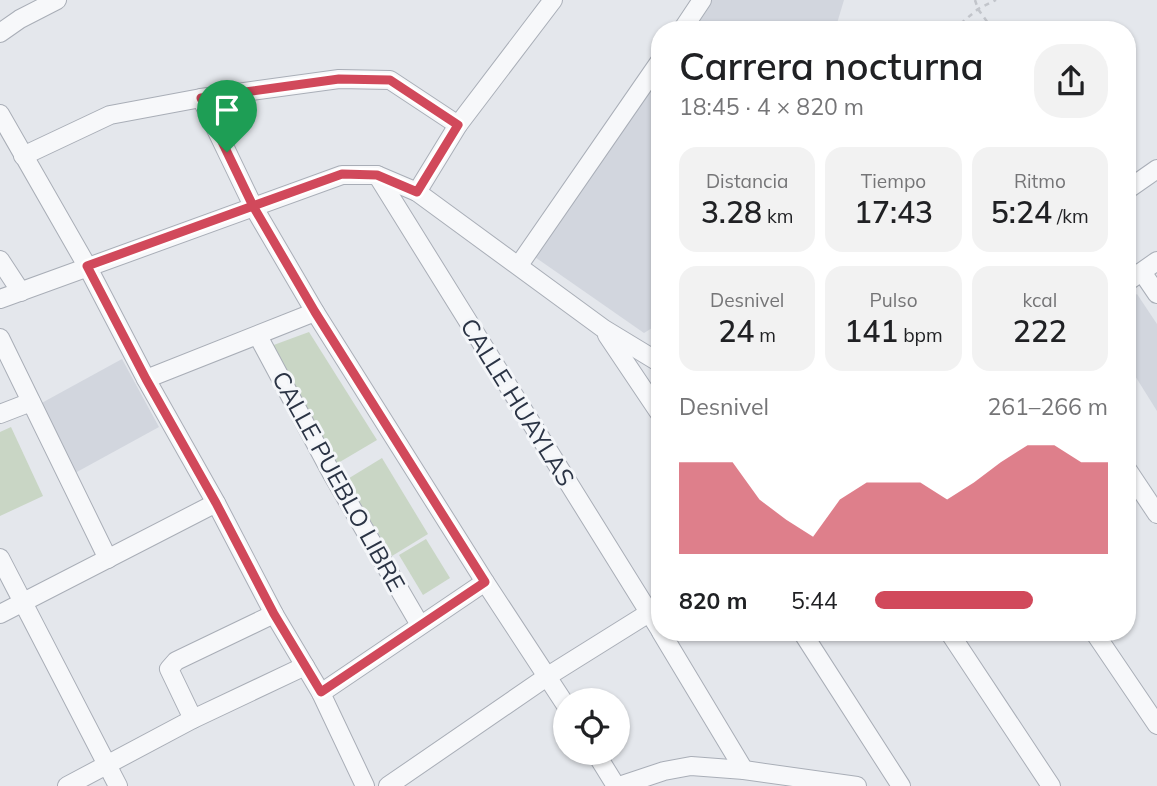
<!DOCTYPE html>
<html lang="es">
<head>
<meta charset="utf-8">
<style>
  body { margin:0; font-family:Mulish,sans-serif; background:#f2f2f2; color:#202124; height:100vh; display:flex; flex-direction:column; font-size:26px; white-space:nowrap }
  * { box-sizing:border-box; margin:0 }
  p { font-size:23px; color:#757577 }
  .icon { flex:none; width:38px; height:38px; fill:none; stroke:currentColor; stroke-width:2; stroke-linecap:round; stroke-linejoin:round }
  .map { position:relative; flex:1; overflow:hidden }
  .sheet { position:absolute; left:651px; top:21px; width:485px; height:620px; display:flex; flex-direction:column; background:#fff; border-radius:28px; box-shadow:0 2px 5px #0004 }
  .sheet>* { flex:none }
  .buttons { position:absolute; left:553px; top:688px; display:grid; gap:14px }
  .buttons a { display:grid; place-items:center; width:77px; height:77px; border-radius:50%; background:#fff; box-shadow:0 2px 5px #0004; font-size:35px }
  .pin { position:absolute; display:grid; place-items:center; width:60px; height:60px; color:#fff; margin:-72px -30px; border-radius:50% 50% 50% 0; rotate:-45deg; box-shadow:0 0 7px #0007 }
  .pin .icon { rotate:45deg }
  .round { display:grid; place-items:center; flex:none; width:74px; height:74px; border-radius:28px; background:#f2f2f2 }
  .overview { display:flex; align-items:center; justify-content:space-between; height:119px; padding:0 28px }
  h1 { font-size:38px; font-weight:600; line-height:52px }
  .stats { display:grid; grid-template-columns:repeat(3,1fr); gap:10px; height:119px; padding:7px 28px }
  .stats div { display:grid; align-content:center; border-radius:18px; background:#f2f2f2; text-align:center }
  .stats b { font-size:30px; font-weight:600 }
  .stats small { font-size:19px; font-weight:400 }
  .stats p { font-size:19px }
  .chart { height:196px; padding:14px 28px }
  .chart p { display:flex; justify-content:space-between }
  .chart svg { width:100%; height:126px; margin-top:7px; fill:#d1495b; opacity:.7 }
  ul { padding:0 28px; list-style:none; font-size:23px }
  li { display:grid; grid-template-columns:112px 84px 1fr; align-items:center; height:52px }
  li i { height:18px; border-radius:9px; background:#d1495b }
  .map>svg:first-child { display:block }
  .built { fill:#d2d6de }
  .green { fill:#c9d6c5 }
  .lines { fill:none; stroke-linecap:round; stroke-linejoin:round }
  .street-casing { stroke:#a9aeb7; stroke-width:20 }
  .path { stroke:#c2c5cb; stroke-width:2.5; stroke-dasharray:5 5; stroke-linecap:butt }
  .street { stroke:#f7f8fa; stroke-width:18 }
  .route-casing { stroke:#fff; stroke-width:14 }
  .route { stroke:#d1495b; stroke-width:9 }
  .labels { text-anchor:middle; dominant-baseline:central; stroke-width:6; stroke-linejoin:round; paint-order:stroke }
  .street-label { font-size:24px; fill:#2b3445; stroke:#f4f6f9 }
</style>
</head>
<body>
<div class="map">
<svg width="1157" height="786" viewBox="0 0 1157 786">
  <rect width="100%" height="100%" fill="#e4e7ec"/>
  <g class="built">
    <path d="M712,0H844L835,30H691Z"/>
    <path d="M660,74V323L644,333L532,255Z"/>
    <path d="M1137,294L1157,324V411L1127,363V301Z"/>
    <path d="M122,359L159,427L75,473L38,405Z"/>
  </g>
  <g class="green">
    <path d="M309,332L377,440L333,466L271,346Z"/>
    <path d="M11,427L43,496L0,516V432Z"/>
    <path d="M382,458L428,534L392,556L346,480Z"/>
    <path d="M426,539L450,578L423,595L399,555Z"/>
  </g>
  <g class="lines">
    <defs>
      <g id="street">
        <path d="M682,30L702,0"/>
        <path d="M0,33L20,19L57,0"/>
        <path d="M201,98L253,206L315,312L485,582L565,704"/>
        <path d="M0,114L87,266L146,379L216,503L274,614L321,693L365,786"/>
        <path d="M23,156L110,115L201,98L339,79L390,80L458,125"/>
        <path d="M377,175L660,630"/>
        <path d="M1127,190L1157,169"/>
        <path d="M417,192L458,125L553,0"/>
        <path d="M0,260L21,292"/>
        <path d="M519,265L660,61"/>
        <path d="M1142,272L1157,294"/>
        <path d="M1127,282L1157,261"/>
        <path d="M0,299L342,175H377L417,192L604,329L660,363"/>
        <path d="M607,335L660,414"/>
        <path d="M258,336L332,474L420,625"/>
        <path d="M0,338L108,559"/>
        <path d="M146,379L315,312"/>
        <path d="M0,414L31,402"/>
        <path d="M1127,469L1157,514"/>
        <path d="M0,558L118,786"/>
        <path d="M0,614L216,503"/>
        <path d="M661,632L744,770"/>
        <path d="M802,632L901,786"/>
        <path d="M949,632L1051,786"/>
        <path d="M1094,632L1157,725"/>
        <path d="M321,693L485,582"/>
        <path d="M193,719L169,669L176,661L274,614"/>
        <path d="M595,752L616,786"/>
        <path d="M67,786L193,719L305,666"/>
        <path d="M388,786L548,676L660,606"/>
        <path d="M619,786L664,771L691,766L744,770L857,786"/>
      </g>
    </defs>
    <use href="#street" class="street-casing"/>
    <g class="path">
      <path d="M975,0L978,9L993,30"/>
      <path d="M953,30L978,9L996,0"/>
    </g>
    <use href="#street" class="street"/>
  </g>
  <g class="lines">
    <defs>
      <path id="route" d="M227,152L253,206L87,266L146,379L216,503L274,614L321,692L485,582L315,312L253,206L342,174L377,175L417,192L458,125L390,80L339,79L201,98L227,152"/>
    </defs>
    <use href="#route" class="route-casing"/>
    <use href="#route" class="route"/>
  </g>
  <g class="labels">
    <g class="street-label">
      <text transform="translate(518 402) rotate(58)">CALLE HUAYLAS</text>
      <text transform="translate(339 481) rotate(61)">CALLE PUEBLO LIBRE</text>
    </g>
  </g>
</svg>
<div class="buttons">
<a><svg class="icon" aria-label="locate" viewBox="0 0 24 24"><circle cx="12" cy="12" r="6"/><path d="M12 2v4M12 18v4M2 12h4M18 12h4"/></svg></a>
</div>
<div class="pin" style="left:227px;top:152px;background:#1e9e55"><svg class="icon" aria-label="arrive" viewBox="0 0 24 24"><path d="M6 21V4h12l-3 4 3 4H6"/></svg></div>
<section class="sheet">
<div class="overview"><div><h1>Carrera nocturna</h1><p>18:45 · 4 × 820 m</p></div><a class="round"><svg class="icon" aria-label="share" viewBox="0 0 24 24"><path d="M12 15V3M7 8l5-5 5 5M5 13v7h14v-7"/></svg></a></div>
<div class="stats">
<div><p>Distancia</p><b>3.28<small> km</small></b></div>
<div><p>Tiempo</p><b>17:43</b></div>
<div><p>Ritmo</p><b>5:24<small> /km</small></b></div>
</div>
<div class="stats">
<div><p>Desnivel</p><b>24<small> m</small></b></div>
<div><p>Pulso</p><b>141<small> bpm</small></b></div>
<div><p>kcal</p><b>222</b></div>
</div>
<div class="chart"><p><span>Desnivel</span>261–266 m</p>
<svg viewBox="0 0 160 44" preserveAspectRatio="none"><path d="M0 44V12L10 12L20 12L30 25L40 32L50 38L60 25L70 19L80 19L90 19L100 25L110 19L120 12L130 6L140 6L150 12L160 12V44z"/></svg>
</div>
<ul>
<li><b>820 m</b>5:44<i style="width:68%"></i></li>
</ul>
</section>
</div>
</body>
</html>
